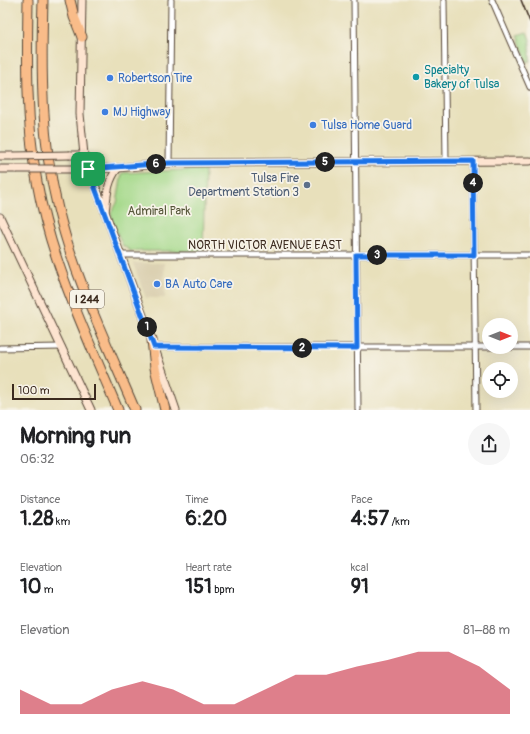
<!DOCTYPE html>
<html lang="en">
<head>
<meta charset="utf-8">
<style>
  body { margin:0; font-family:Pangolin,sans-serif; background:#f6f6f6; color:#202124; height:100vh; display:flex; flex-direction:column; font-size:15px; white-space:nowrap }
  * { box-sizing:border-box; margin:0 }
  p { font-size:13px; color:#757577 }
  .icon { flex:none; width:22px; height:22px; fill:none; stroke:currentColor; stroke-width:2; stroke-linecap:round; stroke-linejoin:round }
  .map { position:relative; height:410px; overflow:hidden }
  .details { display:flex; flex-direction:column; background:#fff; flex:1 }
  .details>* { flex:none }
  .needle { width:26px; rotate:90deg }
  .buttons { position:absolute; left:482px; top:318px; display:grid; gap:8px }
  .buttons a { display:grid; place-items:center; width:36px; height:36px; border-radius:50%; background:#fff; box-shadow:0 4px 16px #0002; font-size:20px }
  .scale { position:absolute; left:12px; bottom:10px; width:84px; box-sizing:border-box; padding-left:4px; border:2px solid #3b2a1e; border-top:0; font-size:11px; line-height:14px; white-space:nowrap; color:#3b2a1e; -webkit-text-stroke:3px #f7f3e8; paint-order:stroke }
  .pin { position:absolute; display:grid; place-items:center; width:34px; height:34px; color:#fff; margin:-17px; border-radius:8px; box-shadow:0 2px 6px #0006 }
  .km { position:absolute; width:20px; height:20px; margin:-10px; border-radius:50%; background:#222; color:#fff; font-size:11px; line-height:20px; text-align:center }
  .round { display:grid; place-items:center; flex:none; width:42px; height:42px; border-radius:21px; background:#f6f6f6 }
  .head { display:flex; align-items:center; justify-content:space-between; height:68px; padding:0 20px }
  h1 { font-size:22px; font-weight:800; line-height:30px }
  .stats { display:grid; grid-template-columns:repeat(3,1fr); gap:6px; height:68px; padding:4px 20px }
  .stats div { display:grid; align-content:center }
  .stats b { font-size:20px; font-weight:800 }
  .stats small { font-size:11px; font-weight:400 }
  .stats p { font-size:11px }
  .chart { height:112px; padding:8px 20px }
  .chart p { display:flex; justify-content:space-between }
  .chart svg { width:100%; height:72px; margin-top:4px; fill:#d1495b; opacity:.7 }
  .map>svg:first-child { display:block }
  .built { fill:#dbd0b1 }
  .green { fill:#a4d98a; stroke:#708254 }
  .lines { fill:none; stroke-linecap:round; stroke-linejoin:round }
  .minor-casing { stroke:#554536; stroke-width:7 }
  .secondary-casing { stroke:#554536; stroke-width:9 }
  .motorway-casing { stroke:#554536; stroke-width:11 }
  .minor { stroke:#fff; stroke-width:5 }
  .secondary { stroke:#fde4d0; stroke-width:7 }
  .motorway { stroke:#f9bc89; stroke-width:9 }
  .rail { stroke:#3b2a1e; stroke-width:1.5 }
  .secondary-bridge-casing { stroke:#554536; stroke-width:9; stroke-linecap:butt }
  .secondary-bridge { stroke:#fde4d0; stroke-width:7 }
  .route-casing { stroke:#fff; stroke-width:8 }
  .route { stroke:#1a73e8; stroke-width:5 }
  .culture-dot { fill:#0f9aa8; stroke:#f7f3e8; stroke-width:1.5 }
  .shop-dot { fill:#3f7fe0; stroke:#f7f3e8; stroke-width:1.5 }
  .service-dot { fill:#5c6f8a; stroke:#f7f3e8; stroke-width:1.5 }
  .labels { text-anchor:middle; dominant-baseline:central; stroke-width:3.5; stroke-linejoin:round; paint-order:stroke }
  .shield { fill:#f7f3e8; stroke:#73665b; stroke-width:1 }
  .shield-label { font-size:11px; font-weight:bold; fill:#3b2a1e }
  .culture-label { font-size:12px; fill:#0d838f; stroke:#f7f3e8; text-anchor:start }
  .shop-label { font-size:12px; fill:#366cbe; stroke:#f7f3e8; text-anchor:start }
  .service-label { font-size:12px; fill:#4e5e75; stroke:#f7f3e8; text-anchor:end }
  .park-label { font-size:12px; fill:#555639; stroke:#f7f3e8 }
  .street-label { font-size:12px; fill:#3b2a1e; stroke:#f7f3e8 }
</style>
</head>
<body>
<div class="map">
<svg width="530" height="410" viewBox="0 0 530 410">
  <rect width="100%" height="100%" fill="#f7f3e8"/>
  <filter id="ink" filterUnits="userSpaceOnUse"><feTurbulence type="fractalNoise" baseFrequency=".025" numOctaves="2"/><feDisplacementMap in="SourceGraphic" scale="8" xChannelSelector="R" yChannelSelector="G"/><feConvolveMatrix kernelMatrix="1 2 1 2 8 2 1 2 1" color-interpolation-filters="sRGB"/></filter>
  <filter id="wash" filterUnits="userSpaceOnUse"><feTurbulence type="fractalNoise" baseFrequency=".012" numOctaves="4" result="noise"/><feDisplacementMap in="SourceGraphic" scale="16" xChannelSelector="R" yChannelSelector="G"/><feGaussianBlur stdDeviation="0.9" result="paint"/><feColorMatrix in="noise" values="0 0 0 0 0 0 0 0 0 0 0 0 0 0 0 0 0 1.4 0 .05"/><feComposite in="paint" operator="in"/></filter>
  <g filter="url(#wash)">
    <rect width="100%" height="100%" fill="#e8e0bb"/>
    <path class="built" d="M133,263H164L165,298H146Z"/>
    <g class="green">
      <path d="M527,32L530,40V61L527,62L517,35Z"/>
      <path d="M205,169L203,251H130V250L123,246L113,223L111,213L117,203L122,173Z"/>
    </g>
  </g>
  <g filter="url(#ink)">
    <g class="lines">
      <defs>
        <g id="minor">
          <path d="M354,0L358,410"/>
          <path d="M444,0L446,162"/>
          <path d="M492,0L530,87"/>
          <path d="M473,161L476,410"/>
          <path d="M169,163L171,0"/>
          <path d="M120,255H530"/>
          <path d="M154,347H530"/>
          <path d="M0,348L62,347"/>
        </g>
        <g id="secondary">
          <path d="M82,0L80,114L84,155L152,340L176,410"/>
          <path d="M70,155H84"/>
          <path d="M0,156H13"/>
          <path d="M0,169H16"/>
          <path d="M73,169L118,168L169,163L530,161"/>
          <path d="M105,213C107,196 107,181 118,168"/>
          <path d="M0,217L91,410"/>
        </g>
        <g id="motorway">
          <path d="M28,0C27,61 26,122 37,182C51,262 87,336 118,410"/>
          <path d="M43,0C41,70 41,141 58,209C75,279 107,344 135,410"/>
          <path d="M70,0L74,17L82,37"/>
          <path d="M152,340L155,368L165,410"/>
        </g>
      </defs>
      <use href="#minor" class="minor-casing"/>
      <use href="#secondary" class="secondary-casing"/>
      <use href="#motorway" class="motorway-casing"/>
      <use href="#minor" class="minor"/>
      <use href="#secondary" class="secondary"/>
      <use href="#motorway" class="motorway"/>
      <path class="rail" d="M521,0L530,22"/>
      <defs>
        <g id="secondary-bridge">
          <path d="M13,156L70,155"/>
          <path d="M16,169H73"/>
        </g>
      </defs>
      <use href="#secondary-bridge" class="secondary-bridge-casing"/>
      <use href="#secondary-bridge" class="secondary-bridge"/>
    </g>
  </g>
  <g class="lines" filter="url(#ink)">
    <defs>
      <path id="route" d="M473,161L474,255H356L357,348L154,347L88,169L169,163Z"/>
    </defs>
    <use href="#route" class="route-casing"/>
    <use href="#route" class="route"/>
  </g>
  <circle class="culture-dot" cx="416" cy="77" r="4"/>
  <g class="shop-dot">
    <circle cx="110" cy="78" r="4"/>
    <circle cx="105" cy="112" r="4"/>
    <circle cx="313" cy="125" r="4"/>
    <circle cx="157" cy="284" r="4"/>
  </g>
  <circle class="service-dot" cx="307" cy="185" r="4"/>
  <g class="labels">
    <rect class="shield" x="70" y="290" width="34" height="18" rx="3"/>
    <g class="shield-label">
      <text x="87" y="299">I 244</text>
    </g>
    <g class="culture-label">
      <text x="424" y="70">Specialty<tspan x="424" dy="14">Bakery of Tulsa</tspan></text>
    </g>
    <g class="shop-label">
      <text x="118" y="78">Robertson Tire</text>
      <text x="113" y="112">MJ Highway</text>
      <text x="321" y="125">Tulsa Home Guard</text>
      <text x="165" y="284">BA Auto Care</text>
    </g>
    <g class="service-label">
      <text x="299" y="178">Tulsa Fire<tspan x="299" dy="14">Department Station 3</tspan></text>
    </g>
    <g class="park-label">
      <text x="159" y="211">Admiral Park</text>
    </g>
    <g class="street-label">
      <text x="265" y="245">NORTH VICTOR AVENUE EAST</text>
    </g>
  </g>
</svg>
<div class="buttons">
<a><svg class="needle" viewBox="-14 -14 28 28"><path d="M0-13l5 13h-10z" fill="#e53935"/><path d="M0 13l5-13h-10z" fill="#757577"/></svg></a>
<a><svg class="icon" aria-label="locate" viewBox="0 0 24 24"><circle cx="12" cy="12" r="6"/><path d="M12 2v4M12 18v4M2 12h4M18 12h4"/></svg></a>
</div>
<div class="scale">100 m</div>
<div class="pin" style="left:88px;top:169px;background:#1e9e55"><svg class="icon" aria-label="arrive" viewBox="0 0 24 24"><path d="M6 21V4h12l-3 4 3 4H6"/></svg></div>
<b class="km" style="left:147px;top:327px">1</b>
<b class="km" style="left:302px;top:348px">2</b>
<b class="km" style="left:377px;top:255px">3</b>
<b class="km" style="left:473px;top:183px">4</b>
<b class="km" style="left:325px;top:162px">5</b>
<b class="km" style="left:156px;top:164px">6</b>
</div>
<section class="details">
<div class="head"><div><h1>Morning run</h1><p>06:32</p></div><a class="round"><svg class="icon" aria-label="share" viewBox="0 0 24 24"><path d="M12 15V3M7 8l5-5 5 5M5 13v7h14v-7"/></svg></a></div>
<div class="stats">
<div><p>Distance</p><b>1.28<small> km</small></b></div>
<div><p>Time</p><b>6:20</b></div>
<div><p>Pace</p><b>4:57<small> /km</small></b></div>
</div>
<div class="stats">
<div><p>Elevation</p><b>10<small> m</small></b></div>
<div><p>Heart rate</p><b>151<small> bpm</small></b></div>
<div><p>kcal</p><b>91</b></div>
</div>
<div class="chart"><p><span>Elevation</span>81–88 m</p>
<svg viewBox="0 0 160 44" preserveAspectRatio="none"><path d="M0 44V29L10 38L20 38L30 29L40 24L50 29L60 38L70 38L80 29L90 20L100 20L110 15L120 11L130 6L140 6L150 15L160 29V44z"/></svg>
</div>
</section>
</body>
</html>
